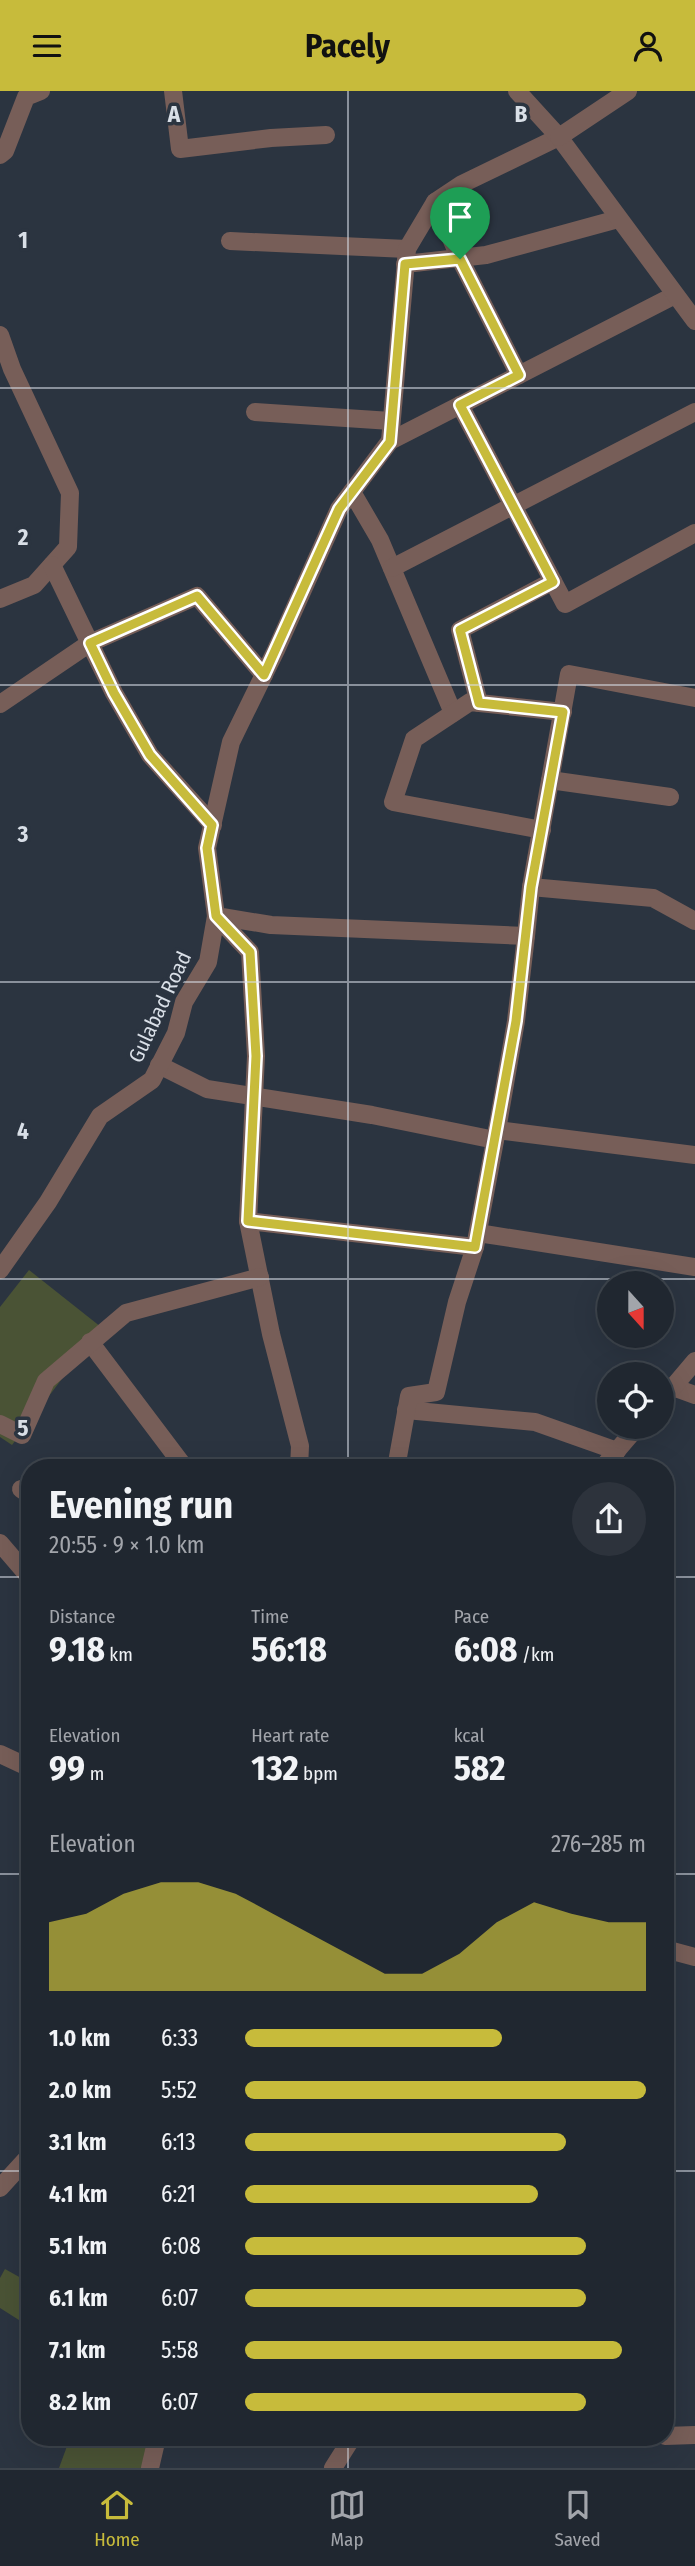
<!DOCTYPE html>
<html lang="en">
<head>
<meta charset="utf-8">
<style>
  body { margin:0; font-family:"Fira Sans Condensed",sans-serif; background:#2d333c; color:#f1f3f6; height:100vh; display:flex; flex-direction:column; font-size:26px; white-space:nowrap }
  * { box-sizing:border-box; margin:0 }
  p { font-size:23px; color:#a2a5ab }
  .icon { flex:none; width:38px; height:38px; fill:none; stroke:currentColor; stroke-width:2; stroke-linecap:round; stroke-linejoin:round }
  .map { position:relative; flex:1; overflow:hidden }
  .sheet { position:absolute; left:21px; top:1368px; width:653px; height:987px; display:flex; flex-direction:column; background:#202730; border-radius:28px; box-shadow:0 7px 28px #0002,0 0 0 2px #3d444c }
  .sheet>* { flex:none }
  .needle { width:46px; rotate:159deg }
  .controls { position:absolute; left:597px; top:1180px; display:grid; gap:14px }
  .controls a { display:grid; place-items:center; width:77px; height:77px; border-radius:50%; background:#202730; box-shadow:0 7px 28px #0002,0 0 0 2px #3d444c; font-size:35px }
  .pin { position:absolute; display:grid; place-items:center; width:60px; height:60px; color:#fff; margin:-72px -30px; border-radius:50% 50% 50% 0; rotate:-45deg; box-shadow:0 0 7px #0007 }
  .pin .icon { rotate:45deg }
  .round { display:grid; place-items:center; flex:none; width:74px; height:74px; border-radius:37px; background:#2d333c }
  .head { display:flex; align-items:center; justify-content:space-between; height:119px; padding:0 28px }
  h1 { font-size:38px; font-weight:700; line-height:52px }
  .metrics { display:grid; grid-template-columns:repeat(3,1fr); gap:10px; height:119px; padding:7px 28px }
  .metrics div { display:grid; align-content:center }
  .metrics b { font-size:35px; font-weight:700 }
  .metrics small { font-size:19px; font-weight:400 }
  .metrics p { font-size:19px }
  .chart { height:196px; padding:14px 28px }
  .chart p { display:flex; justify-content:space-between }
  .chart svg { width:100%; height:126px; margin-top:7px; fill:#c7bb3b; opacity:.7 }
  ul { padding:0 28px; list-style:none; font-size:23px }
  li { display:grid; grid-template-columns:112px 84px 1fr; align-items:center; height:52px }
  li i { height:18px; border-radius:9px; background:#c7bb3b }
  header { display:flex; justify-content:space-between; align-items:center; height:91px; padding:0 28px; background:#c7bb3b; color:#111; font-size:32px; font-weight:700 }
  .tab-bar { display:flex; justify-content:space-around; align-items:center; height:98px; border-top:2px solid #3d444c; background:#202730; font-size:19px; color:#a2a5ab }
  .tab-bar a { display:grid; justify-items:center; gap:4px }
  .tab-bar .selected { color:#c7bb3b }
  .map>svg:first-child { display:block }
  .green { fill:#4a5335 }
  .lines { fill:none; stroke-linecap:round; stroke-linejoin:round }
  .minor { stroke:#775e58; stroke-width:18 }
  .tertiary { stroke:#775e58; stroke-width:18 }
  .route-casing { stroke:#fff; stroke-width:14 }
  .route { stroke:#c7bb3b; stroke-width:9 }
  .grid { fill:none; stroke:#d9dfe7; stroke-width:2; stroke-opacity:0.55 }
  .labels { text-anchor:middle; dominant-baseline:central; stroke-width:7; stroke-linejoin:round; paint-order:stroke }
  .street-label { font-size:21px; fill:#d9dfe7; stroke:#2b3440 }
  .grid-label { font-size:23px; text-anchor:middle; font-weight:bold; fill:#d9dfe7; stroke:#2b3440; stroke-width:7; stroke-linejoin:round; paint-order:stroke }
</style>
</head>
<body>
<header><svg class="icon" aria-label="menu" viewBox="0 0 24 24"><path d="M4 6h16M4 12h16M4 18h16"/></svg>Pacely<svg class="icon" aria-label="person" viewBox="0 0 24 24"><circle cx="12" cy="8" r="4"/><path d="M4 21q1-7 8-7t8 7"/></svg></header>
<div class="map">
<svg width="695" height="2377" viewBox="0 0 695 2377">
  <rect width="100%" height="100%" fill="#2b3440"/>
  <g class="green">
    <path d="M29,1179L101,1236L12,1354L0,1346V1216Z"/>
    <path d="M5,2178L30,2192V2236L0,2217V2187Z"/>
    <path d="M70,2347H156L148,2377H59Z"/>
  </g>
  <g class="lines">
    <g class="minor">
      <path d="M173,0L180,58L271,47L326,44"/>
      <path d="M435,111L460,168L519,284"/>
      <path d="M230,150L407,158"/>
      <path d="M405,173L486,164L618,128"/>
      <path d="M675,204L390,350L339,418L276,559L231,651L207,757L216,825L271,834L526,845L531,796L569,583L695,607"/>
      <path d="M0,244L12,278L70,402L68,456L34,494L0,508"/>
      <path d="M460,314L565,513L695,442"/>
      <path d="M255,321L391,330"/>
      <path d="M390,350L407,158L435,111L462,93L559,46"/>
      <path d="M352,401L380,449L453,622"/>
      <path d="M52,474L114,602L150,664L213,734"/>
      <path d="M392,477L695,321"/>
      <path d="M479,612L460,539L553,490"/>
      <path d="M0,613L90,552L197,505L264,584"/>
      <path d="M550,689L670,706"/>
      <path d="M542,739L393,711L414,648L470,611L563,621"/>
      <path d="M531,796L653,807L695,830"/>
      <path d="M216,825L250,861L256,965L248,1130L271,1243L300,1355L299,1377"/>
      <path d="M526,845L516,930L497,1039L695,1064"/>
      <path d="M159,974L207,998L372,1024L495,1049"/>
      <path d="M248,1130L475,1156"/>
      <path d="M478,1142L695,1176"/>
      <path d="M90,1251L185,1377"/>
      <path d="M673,1296L695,1304"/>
      <path d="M662,1309L695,1270"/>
      <path d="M406,1319L535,1331L617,1360"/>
      <path d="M0,1333L22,1344L46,1290L126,1222L260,1186"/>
      <path d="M396,1377L409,1305L436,1301L457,1211L475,1156L497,1039"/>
      <path d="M602,1377L638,1335"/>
      <path d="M21,1398L30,1404"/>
      <path d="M0,1452L30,1487"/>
      <path d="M0,1663L30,1677"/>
      <path d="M665,1858L695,1866"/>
      <path d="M0,2097L30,2064"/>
      <path d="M665,2345L695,2344"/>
      <path d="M150,2377L157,2347"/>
      <path d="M333,2377L352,2347"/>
    </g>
    <g class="tertiary">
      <path d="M517,0L559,46L695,230"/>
      <path d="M559,46L628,0"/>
      <path d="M0,64L5,60L26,6L41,0"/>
      <path d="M0,1179L48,1111L100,1025L152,989L176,942L184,911L208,871L216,825"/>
    </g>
  </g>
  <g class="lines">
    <defs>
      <path id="route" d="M460,168L519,284L460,314L553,491L460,539L479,612L563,621L531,796L516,930L475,1156L248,1130L256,965L250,861L216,825L207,757L212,734L150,664L114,602L90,552L197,505L264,584L339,418L390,351L405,173Z"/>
    </defs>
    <use href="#route" class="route-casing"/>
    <use href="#route" class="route"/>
  </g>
  <path class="grid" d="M348,0V1377M0,297H695M0,594H695M0,891H695M0,1188H695M0,1486H30M665,1486H695M0,1783H30M665,1783H695M0,2080H30M665,2080H695M348,2347V2377"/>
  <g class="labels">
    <g class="street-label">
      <text transform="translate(160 916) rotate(-65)">Gulabad Road</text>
    </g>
  </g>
  <g class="grid-label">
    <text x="174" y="31">A</text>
    <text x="521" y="31">B</text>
    <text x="23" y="157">1</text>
    <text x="23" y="454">2</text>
    <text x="23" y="751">3</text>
    <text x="23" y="1048">4</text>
    <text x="23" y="1345">5</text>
  </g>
</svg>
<div class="controls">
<a><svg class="needle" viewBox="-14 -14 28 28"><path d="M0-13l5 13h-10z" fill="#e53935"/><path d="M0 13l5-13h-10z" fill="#a2a5ab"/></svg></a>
<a><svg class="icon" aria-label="locate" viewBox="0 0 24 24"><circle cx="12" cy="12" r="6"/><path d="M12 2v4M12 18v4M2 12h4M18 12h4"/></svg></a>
</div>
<div class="pin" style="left:460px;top:168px;background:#1e9e55"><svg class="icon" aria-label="arrive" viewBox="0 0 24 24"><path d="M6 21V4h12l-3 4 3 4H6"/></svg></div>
<section class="sheet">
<div class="head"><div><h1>Evening run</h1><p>20:55 · 9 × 1.0 km</p></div><a class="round"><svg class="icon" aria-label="share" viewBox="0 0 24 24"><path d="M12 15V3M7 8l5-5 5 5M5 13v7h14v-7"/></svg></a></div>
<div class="metrics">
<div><p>Distance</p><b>9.18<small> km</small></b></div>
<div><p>Time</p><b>56:18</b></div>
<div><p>Pace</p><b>6:08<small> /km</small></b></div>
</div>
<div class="metrics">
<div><p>Elevation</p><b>99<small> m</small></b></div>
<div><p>Heart rate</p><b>132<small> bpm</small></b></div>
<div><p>kcal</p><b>582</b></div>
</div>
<div class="chart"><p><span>Elevation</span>276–285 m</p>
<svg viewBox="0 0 160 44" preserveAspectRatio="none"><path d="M0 44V20L10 17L20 10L30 6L40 6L50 10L60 17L70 24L80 31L90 38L100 38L110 31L120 20L130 13L140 17L150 20L160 20V44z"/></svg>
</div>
<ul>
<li><b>1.0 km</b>6:33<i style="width:64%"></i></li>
<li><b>2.0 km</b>5:52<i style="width:100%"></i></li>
<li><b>3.1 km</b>6:13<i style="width:80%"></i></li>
<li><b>4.1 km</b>6:21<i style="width:73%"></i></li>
<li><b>5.1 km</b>6:08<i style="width:85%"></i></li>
<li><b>6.1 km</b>6:07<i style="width:85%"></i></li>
<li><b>7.1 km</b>5:58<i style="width:94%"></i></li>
<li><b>8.2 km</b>6:07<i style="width:85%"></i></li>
</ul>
</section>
</div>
<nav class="tab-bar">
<a class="selected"><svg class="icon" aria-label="home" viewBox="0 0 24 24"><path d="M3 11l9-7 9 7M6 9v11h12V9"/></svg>Home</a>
<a><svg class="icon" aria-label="map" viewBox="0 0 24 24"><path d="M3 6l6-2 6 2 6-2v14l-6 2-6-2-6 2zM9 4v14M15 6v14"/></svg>Map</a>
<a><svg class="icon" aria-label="saved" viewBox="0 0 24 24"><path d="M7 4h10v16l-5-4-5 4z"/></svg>Saved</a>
</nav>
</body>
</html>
